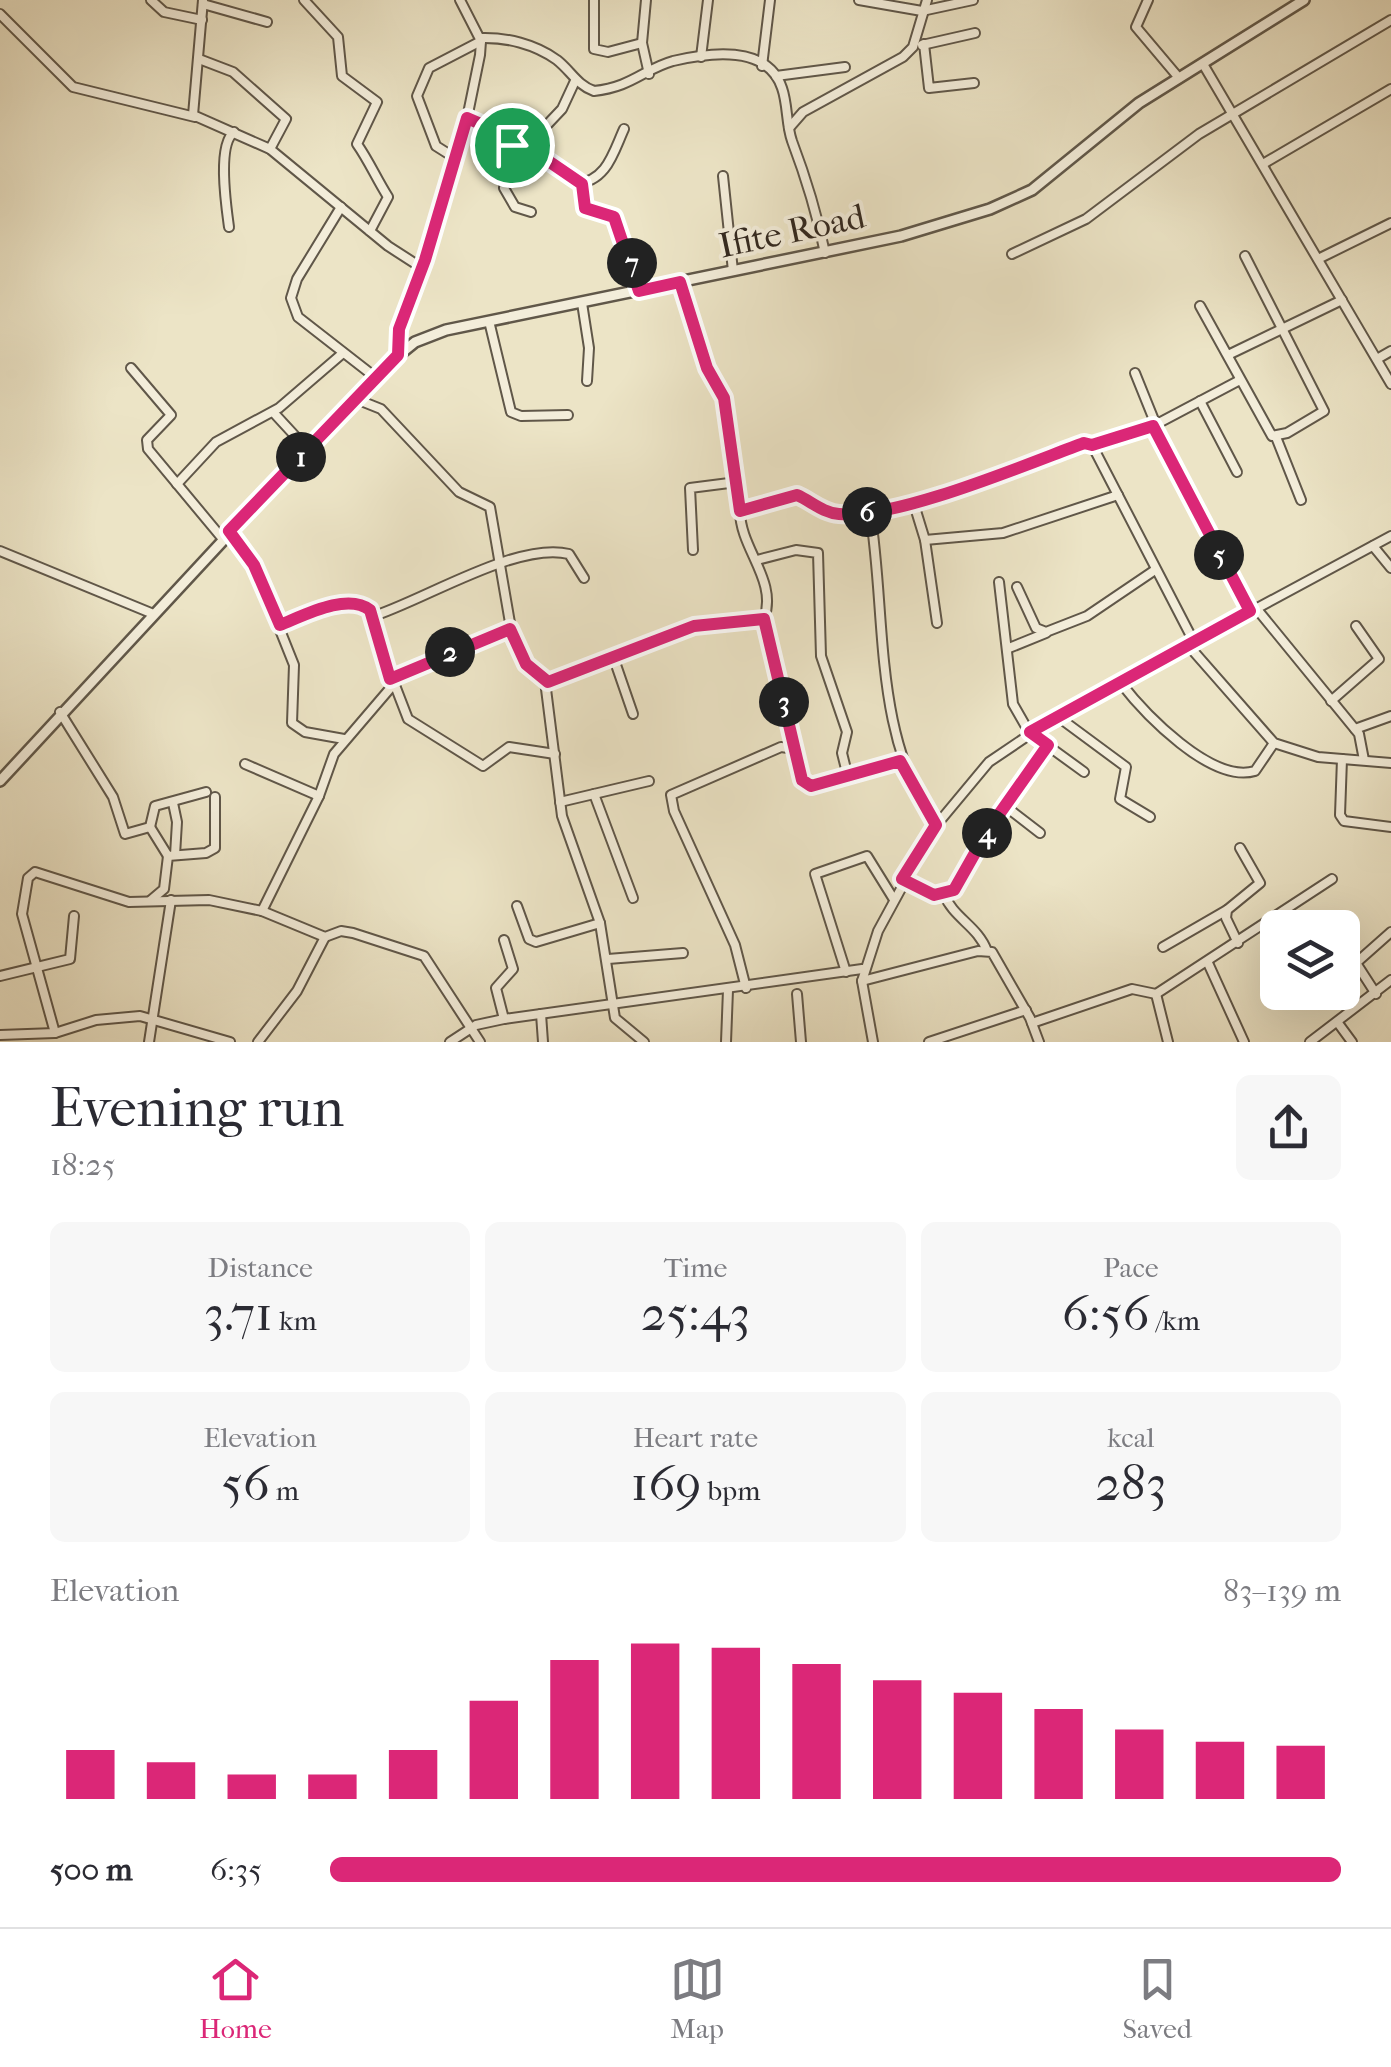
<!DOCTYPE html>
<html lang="en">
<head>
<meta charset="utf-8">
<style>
  body { margin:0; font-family:"IM FELL French Canon",serif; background:#f7f7f7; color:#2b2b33; height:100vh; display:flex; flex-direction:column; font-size:38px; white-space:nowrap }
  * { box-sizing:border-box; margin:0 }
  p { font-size:32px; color:#7c7c81 }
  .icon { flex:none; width:55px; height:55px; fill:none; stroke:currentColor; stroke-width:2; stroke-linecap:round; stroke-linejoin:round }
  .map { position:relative; height:1042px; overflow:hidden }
  .drawer { display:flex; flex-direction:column; background:#fff; flex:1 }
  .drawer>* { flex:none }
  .buttons { position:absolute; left:1260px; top:910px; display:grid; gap:20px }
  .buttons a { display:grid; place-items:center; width:100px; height:100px; border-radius:15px; background:#fff; box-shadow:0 10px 40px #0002; font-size:50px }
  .pin { position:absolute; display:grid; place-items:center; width:85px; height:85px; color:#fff; margin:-42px; border:5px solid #fff; border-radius:50%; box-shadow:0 2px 10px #0007 }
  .km { position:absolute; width:50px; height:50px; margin:-25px; border-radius:50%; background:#222; color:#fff; font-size:28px; line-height:50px; text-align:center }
  .round { display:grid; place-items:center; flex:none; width:105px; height:105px; border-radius:15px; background:#f7f7f7 }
  .summary { display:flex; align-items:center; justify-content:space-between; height:170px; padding:0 50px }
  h1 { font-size:55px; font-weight:600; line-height:75px }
  .stats { display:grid; grid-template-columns:repeat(3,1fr); gap:15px; height:170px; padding:10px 50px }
  .stats div { display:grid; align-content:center; border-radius:15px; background:#f7f7f7; text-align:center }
  .stats b { font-size:50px; font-weight:600 }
  .stats small { font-size:28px; font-weight:400 }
  .stats p { font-size:28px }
  .chart { height:280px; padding:20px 50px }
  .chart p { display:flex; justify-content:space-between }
  .chart svg { width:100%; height:180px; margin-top:10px; stroke:#db2777; stroke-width:6 }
  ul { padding:0 50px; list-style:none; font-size:32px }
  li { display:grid; grid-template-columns:160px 120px 1fr; align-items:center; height:75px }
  li i { height:25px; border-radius:12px; background:#db2777 }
  .tab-bar { display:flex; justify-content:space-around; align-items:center; height:140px; border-top:2px solid #e1e1e2; background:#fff; font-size:28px; color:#7c7c81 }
  .tab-bar a { display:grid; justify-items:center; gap:5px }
  .tab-bar .active { color:#db2777 }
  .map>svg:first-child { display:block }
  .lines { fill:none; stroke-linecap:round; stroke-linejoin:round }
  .minor-casing { stroke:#605749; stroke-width:12 }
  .tertiary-casing { stroke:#605749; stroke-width:14 }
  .minor { stroke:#f3edda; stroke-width:8 }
  .tertiary { stroke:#f3edda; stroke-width:9 }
  .route-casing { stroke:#fff; stroke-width:20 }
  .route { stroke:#db2777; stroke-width:12 }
  .labels { text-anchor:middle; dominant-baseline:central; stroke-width:8; stroke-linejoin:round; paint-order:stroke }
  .street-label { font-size:35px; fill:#32281f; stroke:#f3edda }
</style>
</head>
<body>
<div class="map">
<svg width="1391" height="1042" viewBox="0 0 1391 1042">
  <rect width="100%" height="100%" fill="#ece4c6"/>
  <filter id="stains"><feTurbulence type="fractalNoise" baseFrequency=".002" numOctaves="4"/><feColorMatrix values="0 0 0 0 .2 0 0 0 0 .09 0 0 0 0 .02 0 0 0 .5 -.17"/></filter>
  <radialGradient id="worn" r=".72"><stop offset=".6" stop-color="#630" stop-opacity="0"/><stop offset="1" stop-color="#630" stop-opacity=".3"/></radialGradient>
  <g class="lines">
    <defs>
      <g id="minor">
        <path d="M151,0L164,12L202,20"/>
        <path d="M203,0L193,115L270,149L388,246L422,268"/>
        <path d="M304,0L338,37L342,76L377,102L357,144C369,161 376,178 388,197L370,231"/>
        <path d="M594,0V49L608,52L642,43"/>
        <path d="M646,0L642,43L649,74"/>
        <path d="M859,0L922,11L973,0"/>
        <path d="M1148,0L1136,27L1179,78"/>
        <path d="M203,4L267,22"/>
        <path d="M0,14L73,87L195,117"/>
        <path d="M480,38C506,37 535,44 557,60C571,71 577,85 594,91C632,87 644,69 673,61C707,53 767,43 782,88C788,105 786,124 792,141C806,178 817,214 825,253"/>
        <path d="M924,44L929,88L974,83"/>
        <path d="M922,45L975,33"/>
        <path d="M701,57L708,0"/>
        <path d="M199,59L233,72L286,119L270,149"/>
        <path d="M1203,64L1391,384"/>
        <path d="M762,66L770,0"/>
        <path d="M776,76L845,67"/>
        <path d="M467,118L553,163L576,184C607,181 613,153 624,129"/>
        <path d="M789,128L803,112L903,57L913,47L927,0"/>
        <path d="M511,145L504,188L515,207L531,212"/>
        <path d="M525,148L562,109L575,81"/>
        <path d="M455,158L436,146L417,96L429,68L481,41"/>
        <path d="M1263,164L1391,89"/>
        <path d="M723,176L733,271"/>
        <path d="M581,184L588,211L614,217L639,291"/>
        <path d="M341,207L297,279L291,298L298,317L375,377"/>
        <path d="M229,227C226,205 217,145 234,132"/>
        <path d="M1012,254L1086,219L1199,134L1391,20"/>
        <path d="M1318,259L1391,223"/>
        <path d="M680,282L707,369L724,398L740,511L797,495L839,514L870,512"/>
        <path d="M582,303L589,348L587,381"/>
        <path d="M1200,306L1272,436L1287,433L1324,411L1245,256"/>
        <path d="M489,321L511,412L521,416L568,415"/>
        <path d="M397,355L399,329L464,133L480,55L481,41L460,0"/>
        <path d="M1228,355L1342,300"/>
        <path d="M1377,359L1391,351"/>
        <path d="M131,368L171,415L147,440L148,449L222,538"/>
        <path d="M1135,373L1156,425"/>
        <path d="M356,399L381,409L459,492L490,507L514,646L545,681L694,626L764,619C778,580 740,549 740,511"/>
        <path d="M1200,401L1237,472"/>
        <path d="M273,412L308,450"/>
        <path d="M1153,426L1250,611"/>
        <path d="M1276,437L1301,500"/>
        <path d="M1092,445L1194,642"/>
        <path d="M177,484L216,442L279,408L343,353"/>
        <path d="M913,501L925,540L937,623"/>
        <path d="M229,531L254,565L294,665L292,723L305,732L344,739"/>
        <path d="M925,540L1003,533L1118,495"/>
        <path d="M1373,546L1391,568"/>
        <path d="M693,550L690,488L737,482"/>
        <path d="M0,551L151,613"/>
        <path d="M757,560L796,550L818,553L821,656L847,732L842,753L848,777"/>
        <path d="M999,582L1013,704L1029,732L1084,772"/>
        <path d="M1017,587L1036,628L1046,632L1087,616L1155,570"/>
        <path d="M1256,608L1359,734L1364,760"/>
        <path d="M371,617C423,601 517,541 569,554L584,578"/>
        <path d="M764,619L795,749"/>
        <path d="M280,625L345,604L364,605L408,719L483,766L509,747L555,754"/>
        <path d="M1188,645L1274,743L1318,757L1391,763"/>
        <path d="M1009,648L1046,633"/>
        <path d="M614,659L633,714"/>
        <path d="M390,679L510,629"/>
        <path d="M545,681L562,816L600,923L615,1018L644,1042"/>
        <path d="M1120,682C1144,713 1211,784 1255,771L1274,743"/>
        <path d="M1331,701L1379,659L1356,626"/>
        <path d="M60,712L113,797L125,834L150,827L155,806L206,792"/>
        <path d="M1057,716L1126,767L1120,799L1150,817"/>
        <path d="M1355,729L1391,716"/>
        <path d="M1342,759L1340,815L1344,821L1391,827"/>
        <path d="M245,764L319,796"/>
        <path d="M594,794L633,898"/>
        <path d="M560,802L649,781"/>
        <path d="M173,803L177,822L175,855"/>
        <path d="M1005,806L1040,833"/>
        <path d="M936,825C872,734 887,617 870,512L932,496L1084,443L1092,445L1153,426L1240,380"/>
        <path d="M150,827L168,856"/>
        <path d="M903,879L934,895L955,891L988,830L1048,745"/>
        <path d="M944,894C953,918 978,926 987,951"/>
        <path d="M151,900L164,889L168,856L206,853L215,848V797"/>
        <path d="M517,906L529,939L536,942L600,923"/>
        <path d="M262,911L319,796L334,754L393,685"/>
        <path d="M504,940L513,969L496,988L504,1019"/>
        <path d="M1238,943L1226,918L1227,910L1260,883L1240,848"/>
        <path d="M1163,947L1227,910"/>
        <path d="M608,959L683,953"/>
        <path d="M1208,963L1244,1042"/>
        <path d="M846,972L815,874L867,856L893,898"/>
        <path d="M0,976L70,959L74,916"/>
        <path d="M862,981L978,951L992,952L1030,1018L1039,1042"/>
        <path d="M746,988L735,945L674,811L671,795L781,747L795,749L802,780L811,785L900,761"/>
        <path d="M797,994L801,1042"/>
        <path d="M1156,994L1332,879"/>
        <path d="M1156,994L1168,1042"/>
        <path d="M1376,994L1356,963L1391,932"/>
        <path d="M541,1014L543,1042"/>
        <path d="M1032,1023L1132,989L1156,994"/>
        <path d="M1338,1023L1352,1042"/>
        <path d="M55,1033L22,914L28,878L35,872L129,902L209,900L262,911L325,937L341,931L353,933L424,956L480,1042"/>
        <path d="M0,1035L55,1033L96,1020L140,1016L230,1042"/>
        <path d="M149,1042L171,900"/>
        <path d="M258,1042L297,991L325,937"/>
        <path d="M450,1042L476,1025L504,1019L862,969"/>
        <path d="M726,1042L728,990"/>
        <path d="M873,1042L862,981L878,931L934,828L989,762L1057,716L1391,536"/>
        <path d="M929,1042L1026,1010"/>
        <path d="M1310,1042L1391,980"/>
      </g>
      <path id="tertiary" d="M0,781L384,367L415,342L446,330L901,236L990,209L1032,190L1139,103L1304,0"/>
    </defs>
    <use href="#minor" class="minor-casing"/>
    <use href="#tertiary" class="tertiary-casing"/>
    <use href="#minor" class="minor"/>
    <use href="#tertiary" class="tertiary"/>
  </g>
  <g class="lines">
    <defs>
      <path id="route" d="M467,118L506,135L512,145L541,156L582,184L585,208L614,217L639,291L680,282L707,368L724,398L740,511L797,495C811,501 823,513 839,514C895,520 1027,464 1084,443L1092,445L1153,426L1250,611L1030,732L1048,745L988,830L954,890L934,895L902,879L936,825L900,761L811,786L802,780L764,619L694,626L548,682L526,664L510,629L390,679L370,610C347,592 303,616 280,625L254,565L229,531L398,355L399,329L425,260Z"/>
    </defs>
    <use href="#route" class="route-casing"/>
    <use href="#route" class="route"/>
  </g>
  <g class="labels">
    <g class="street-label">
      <text transform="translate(792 231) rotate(-12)">Ifite Road</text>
    </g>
  </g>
  <rect width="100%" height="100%" filter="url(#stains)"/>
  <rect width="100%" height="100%" fill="url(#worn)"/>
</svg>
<div class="buttons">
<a><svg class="icon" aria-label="layers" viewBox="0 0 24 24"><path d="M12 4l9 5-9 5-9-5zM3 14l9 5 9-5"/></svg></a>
</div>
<div class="pin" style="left:512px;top:145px;background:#1e9e55"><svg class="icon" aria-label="arrive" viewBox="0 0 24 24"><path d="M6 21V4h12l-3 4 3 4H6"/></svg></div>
<b class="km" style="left:301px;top:457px">1</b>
<b class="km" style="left:450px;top:652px">2</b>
<b class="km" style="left:784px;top:702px">3</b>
<b class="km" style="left:987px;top:833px">4</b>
<b class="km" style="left:1219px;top:555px">5</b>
<b class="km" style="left:867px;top:512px">6</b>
<b class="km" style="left:632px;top:263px">7</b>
</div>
<section class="drawer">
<div class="summary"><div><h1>Evening run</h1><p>18:25</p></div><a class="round"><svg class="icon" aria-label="share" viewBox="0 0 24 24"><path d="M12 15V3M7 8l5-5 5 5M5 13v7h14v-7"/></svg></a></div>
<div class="stats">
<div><p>Distance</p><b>3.71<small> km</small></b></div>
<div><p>Time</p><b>25:43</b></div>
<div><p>Pace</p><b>6:56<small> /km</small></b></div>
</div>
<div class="stats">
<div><p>Elevation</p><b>56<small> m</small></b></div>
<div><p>Heart rate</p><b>169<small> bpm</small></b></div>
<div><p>kcal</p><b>283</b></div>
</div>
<div class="chart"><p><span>Elevation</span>83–139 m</p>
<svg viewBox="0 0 160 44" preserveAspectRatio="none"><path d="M5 44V32M15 44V35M25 44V38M35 44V38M45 44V32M55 44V20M65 44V10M75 44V6M85 44V7M95 44V11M105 44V15M115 44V18M125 44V22M135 44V27M145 44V30M155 44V31"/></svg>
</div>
<ul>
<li><b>500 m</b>6:35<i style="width:100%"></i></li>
</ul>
</section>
<nav class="tab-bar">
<a class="active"><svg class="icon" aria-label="home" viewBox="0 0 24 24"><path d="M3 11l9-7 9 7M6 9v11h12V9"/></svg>Home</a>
<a><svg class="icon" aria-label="map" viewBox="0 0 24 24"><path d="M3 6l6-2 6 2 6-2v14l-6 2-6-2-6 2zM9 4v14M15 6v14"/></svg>Map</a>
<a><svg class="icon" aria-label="saved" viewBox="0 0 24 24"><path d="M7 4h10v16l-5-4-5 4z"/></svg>Saved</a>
</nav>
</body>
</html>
